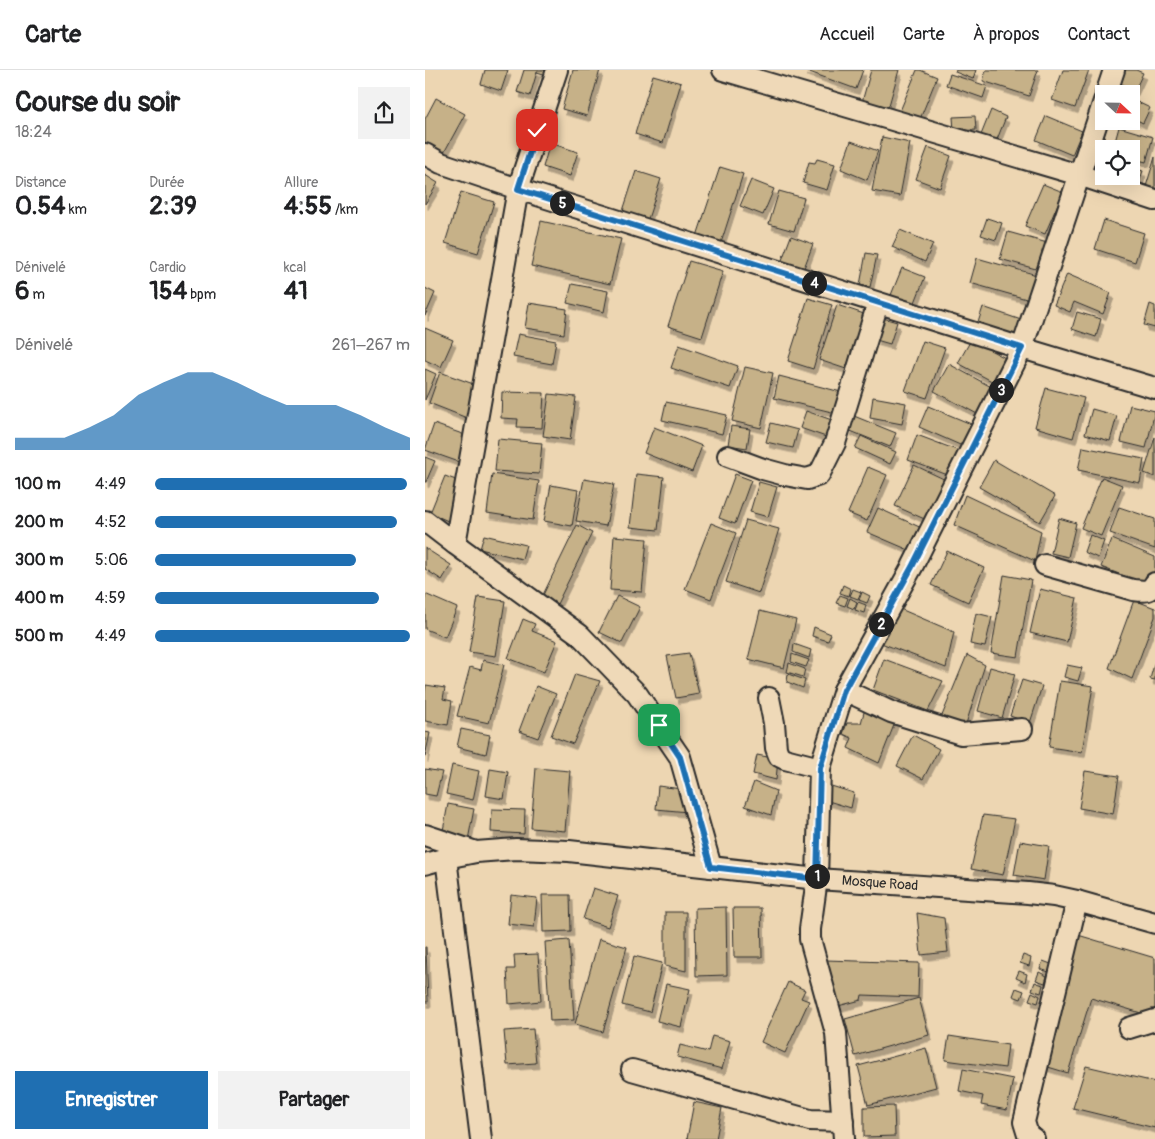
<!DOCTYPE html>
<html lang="fr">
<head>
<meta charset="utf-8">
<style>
  body { margin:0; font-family:Pangolin,sans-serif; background:#f2f2f2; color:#202124; height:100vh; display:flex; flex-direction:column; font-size:19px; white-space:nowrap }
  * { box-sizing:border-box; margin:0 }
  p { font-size:16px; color:#757577 }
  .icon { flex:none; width:28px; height:28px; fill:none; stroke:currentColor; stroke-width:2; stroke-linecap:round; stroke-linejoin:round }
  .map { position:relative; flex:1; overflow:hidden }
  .details { display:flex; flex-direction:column; background:#fff; width:425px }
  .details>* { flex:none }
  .needle { width:32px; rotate:112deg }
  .tools { position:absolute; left:670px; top:15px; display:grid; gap:10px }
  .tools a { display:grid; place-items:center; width:45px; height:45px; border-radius:0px; background:#fff; box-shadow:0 5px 20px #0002; font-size:25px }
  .pin { position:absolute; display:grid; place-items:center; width:42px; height:42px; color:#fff; margin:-21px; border-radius:10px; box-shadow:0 2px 8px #0006 }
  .km { position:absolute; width:25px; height:25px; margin:-12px; border-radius:50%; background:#222; color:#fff; font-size:14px; line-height:25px; text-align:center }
  .round { display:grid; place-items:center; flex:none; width:52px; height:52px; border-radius:0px; background:#f2f2f2 }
  .head { display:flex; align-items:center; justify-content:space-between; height:85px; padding:0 15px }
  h1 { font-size:28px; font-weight:700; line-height:38px }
  .figures { display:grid; grid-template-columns:repeat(3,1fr); gap:8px; height:85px; padding:5px 15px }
  .figures div { display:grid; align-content:center }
  .figures b { font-size:25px; font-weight:700 }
  .figures small { font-size:14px; font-weight:400 }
  .figures p { font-size:14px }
  .chart { height:140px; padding:10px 15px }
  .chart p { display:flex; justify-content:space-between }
  .chart svg { width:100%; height:90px; margin-top:5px; fill:#1f6fb2; opacity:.7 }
  .primary-button { display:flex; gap:10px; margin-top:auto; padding:10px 15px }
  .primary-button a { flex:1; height:58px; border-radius:0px; background:#1f6fb2; color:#fff; font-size:20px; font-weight:700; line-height:58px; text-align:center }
  .primary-button a+a { background:#f2f2f2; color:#202124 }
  ul { padding:0 15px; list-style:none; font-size:16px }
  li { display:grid; grid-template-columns:80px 60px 1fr; align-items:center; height:38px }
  li i { height:12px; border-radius:6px; background:#1f6fb2 }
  header { display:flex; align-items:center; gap:30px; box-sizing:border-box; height:70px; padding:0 25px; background:#fff; border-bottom:1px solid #e0e0e0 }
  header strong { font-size:24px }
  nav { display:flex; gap:28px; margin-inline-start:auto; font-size:18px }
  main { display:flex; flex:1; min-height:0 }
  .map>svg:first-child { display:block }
  .building { fill:#c6b188; stroke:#2b2b2b; filter:url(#shadow) }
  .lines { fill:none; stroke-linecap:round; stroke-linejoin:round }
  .minor-casing { stroke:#2b2b2b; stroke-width:24 }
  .minor { stroke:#efd9b8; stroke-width:20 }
  .route-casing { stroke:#fff; stroke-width:10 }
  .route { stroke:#1f6fb2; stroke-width:6 }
  .labels { text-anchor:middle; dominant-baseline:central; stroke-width:4.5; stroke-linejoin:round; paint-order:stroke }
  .street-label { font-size:14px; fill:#2b2b2b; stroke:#efd9b8 }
</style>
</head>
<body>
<header>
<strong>Carte</strong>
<nav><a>Accueil</a><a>Carte</a><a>À propos</a><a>Contact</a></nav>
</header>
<main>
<section class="details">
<div class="head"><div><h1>Course du soir</h1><p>18:24</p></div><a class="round"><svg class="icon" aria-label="share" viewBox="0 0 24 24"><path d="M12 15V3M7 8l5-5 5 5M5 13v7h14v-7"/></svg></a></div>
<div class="figures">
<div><p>Distance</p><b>0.54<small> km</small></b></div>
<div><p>Durée</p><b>2:39</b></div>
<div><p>Allure</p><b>4:55<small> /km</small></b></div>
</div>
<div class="figures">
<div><p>Dénivelé</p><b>6<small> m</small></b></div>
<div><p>Cardio</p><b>154<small> bpm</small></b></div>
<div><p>kcal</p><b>41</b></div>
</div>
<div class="chart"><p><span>Dénivelé</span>261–267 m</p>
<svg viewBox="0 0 160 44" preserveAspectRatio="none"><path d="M0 44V38L10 38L20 38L30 33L40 27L50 17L60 11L70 6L80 6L90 11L100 17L110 22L120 22L130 22L140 27L150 33L160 38V44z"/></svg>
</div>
<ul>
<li><b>100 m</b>4:49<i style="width:99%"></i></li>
<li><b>200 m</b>4:52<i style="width:95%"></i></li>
<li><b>300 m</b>5:06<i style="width:79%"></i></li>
<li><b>400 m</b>4:59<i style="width:88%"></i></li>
<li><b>500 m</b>4:49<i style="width:100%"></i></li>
</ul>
<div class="primary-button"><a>Enregistrer</a><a>Partager</a></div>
</section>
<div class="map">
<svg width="730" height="1069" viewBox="0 0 730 1069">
  <defs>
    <filter id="shadow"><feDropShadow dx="3" dy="5.5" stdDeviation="0" flood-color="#0004"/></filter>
  </defs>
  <rect width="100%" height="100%" fill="#edd6b2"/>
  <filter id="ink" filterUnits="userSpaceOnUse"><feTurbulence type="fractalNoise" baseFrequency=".02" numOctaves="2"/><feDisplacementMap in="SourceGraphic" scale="10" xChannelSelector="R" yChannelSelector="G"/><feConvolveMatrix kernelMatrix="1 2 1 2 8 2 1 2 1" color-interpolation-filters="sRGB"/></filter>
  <g filter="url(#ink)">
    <g class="building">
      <path d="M60,0H83L76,21L56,14Z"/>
      <path d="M99,0H127L125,6L112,2L105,26L92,22Z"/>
      <path d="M148,0H175L162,46L137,39Z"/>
      <path d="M379,0H438L431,19Z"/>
      <path d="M446,0H474L461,46L435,39Z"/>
      <path d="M492,0H495L512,7L495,49L475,41Z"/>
      <path d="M531,0H551L548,9L530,2Z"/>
      <path d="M561,0H613L604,26L558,11Z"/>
      <path d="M638,0H664L650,38L627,30Z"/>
      <path d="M700,0H711L718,3L710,20L694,13Z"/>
      <path d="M525,4L562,16L558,28L521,15Z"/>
      <path d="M228,5L256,13L238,73L210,64Z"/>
      <path d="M11,28L40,44L15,90L0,82V49Z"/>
      <path d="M706,29L725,38L718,53L706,47Z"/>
      <path d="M566,40L581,47L571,72L556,65Z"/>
      <path d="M550,46L551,60L529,61L528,47Z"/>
      <path d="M621,46L657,61L647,85L611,70Z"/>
      <path d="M694,57L728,67L721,92L706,88V79H688Z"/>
      <path d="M457,67L485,73L475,126L447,121Z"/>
      <path d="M426,71L453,81L442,110L416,99Z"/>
      <path d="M125,73L153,82L145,106L118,97Z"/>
      <path d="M503,77L526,86L515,118L491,109Z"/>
      <path d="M730,87V126L719,123Z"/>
      <path d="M392,89L410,94L402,120L378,113L384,92L390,93Z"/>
      <path d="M295,97L318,104L296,173L272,166Z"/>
      <path d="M706,97L718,101L711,121L679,106H706Z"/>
      <path d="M211,101L236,109L221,155L196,147Z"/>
      <path d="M0,105L13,113L0,134Z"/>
      <path d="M326,110L349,119L338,145L315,136Z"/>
      <path d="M618,114L638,122L620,164L600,156Z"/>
      <path d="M354,121L379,128L369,161L344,154Z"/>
      <path d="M36,122L69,132L53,183L20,173Z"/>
      <path d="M562,148L577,153L571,170L556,165Z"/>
      <path d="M679,150L719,163L710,192L670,179Z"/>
      <path d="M116,151L196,169L185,214L106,196Z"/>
      <path d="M475,160L508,174L500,192L467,177Z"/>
      <path d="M583,162L626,174L618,201L575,189Z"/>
      <path d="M366,166L388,174L376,206L354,198Z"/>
      <path d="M441,183L452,185L445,217L435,215Z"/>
      <path d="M552,188L612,205L605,230L545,213Z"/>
      <path d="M264,191L298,201L277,267L243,256Z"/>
      <path d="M477,198L500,207L489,235L466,225Z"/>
      <path d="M642,204L686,223L678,244L649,232L645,242L629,235Z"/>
      <path d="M147,214L183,221L179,242L142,233Z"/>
      <path d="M0,218L10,223L0,246Z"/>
      <path d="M383,228L407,235L388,299L363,291Z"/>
      <path d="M104,233L142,239L139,264L100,258Z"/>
      <path d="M725,234L730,236V258L719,255Z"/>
      <path d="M412,235L439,244L421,299L394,290Z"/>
      <path d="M558,237L602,252L595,276L550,262Z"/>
      <path d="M652,242L676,249L671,267L647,259Z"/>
      <path d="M458,248L472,252L465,274L451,270Z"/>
      <path d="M0,258L28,270L16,297L0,290Z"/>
      <path d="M93,264L131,271L127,294L88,287Z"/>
      <path d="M546,270L588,292L576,316L533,293Z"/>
      <path d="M498,271L520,278L502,328L480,321Z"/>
      <path d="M254,275L313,296L305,318L246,298Z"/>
      <path d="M524,294L570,319L556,346L509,321Z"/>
      <path d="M320,297L348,303L336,358L307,351Z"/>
      <path d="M0,299L11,304L0,330Z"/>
      <path d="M15,302L54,316L42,348L4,333Z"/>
      <path d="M354,306L420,323L415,344L349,328Z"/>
      <path d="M621,318L659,328L648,368L610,357Z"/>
      <path d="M77,322L119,323L117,358L92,357L93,349L76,348Z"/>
      <path d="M124,324L151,327L145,370L118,366Z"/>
      <path d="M448,327L481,333L477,354L445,348Z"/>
      <path d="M241,332L302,345L297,364L237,350Z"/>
      <path d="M705,335L730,341L721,378L696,372Z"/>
      <path d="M503,336L551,356L542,378L494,357Z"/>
      <path d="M667,339L692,346L685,371L660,364Z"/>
      <path d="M381,341L407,350L401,367L375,358Z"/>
      <path d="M429,346L471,363L465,377L423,360Z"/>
      <path d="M346,353L373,360L368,378L341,372Z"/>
      <path d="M9,354L43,366L34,392L0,380Z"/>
      <path d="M306,356L325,359L322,378L303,375Z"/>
      <path d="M229,357L277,376L267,402L219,383Z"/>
      <path d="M492,365L537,382L528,407L483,390Z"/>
      <path d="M436,366L471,382L465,394L430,378Z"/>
      <path d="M730,367V407L719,403Z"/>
      <path d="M73,369L117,373L114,404L70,401Z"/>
      <path d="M658,377L719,389L715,413L653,400Z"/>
      <path d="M0,387L10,391L1,412H0Z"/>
      <path d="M569,390L630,426L615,452L554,417Z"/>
      <path d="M489,395L523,411L504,451L470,436Z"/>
      <path d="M443,397L462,405L442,451L423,443Z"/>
      <path d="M67,404L114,411L108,450L62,443Z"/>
      <path d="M211,404L239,407L233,460L205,457Z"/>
      <path d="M310,404L326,410L310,454L294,448Z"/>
      <path d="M20,406L39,413L23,451L5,443Z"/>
      <path d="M677,407L697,415L676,466L656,458Z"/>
      <path d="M159,409L189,414L181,456L151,451Z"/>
      <path d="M334,412L352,417L343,447L325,442Z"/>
      <path d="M126,415L153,420L147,456L119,451Z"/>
      <path d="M540,425L616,461L610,491L529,455Z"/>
      <path d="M694,437L730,449V479L685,463Z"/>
      <path d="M453,438L501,460L491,483L442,462Z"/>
      <path d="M634,448L651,453L643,487L626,483Z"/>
      <path d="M321,450L354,459L334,523L301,512Z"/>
      <path d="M286,453L311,463L286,529L260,519Z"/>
      <path d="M152,455L167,463L132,534L117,527Z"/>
      <path d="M59,465L101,475L97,489L55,479Z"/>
      <path d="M665,465L679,471L673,488L659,482Z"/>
      <path d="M189,466L222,469L217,522L185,520Z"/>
      <path d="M687,469L730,487V504L725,516L676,497Z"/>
      <path d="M0,478L26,495L17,510L0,499Z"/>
      <path d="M522,481L559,498L543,532L506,515Z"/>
      <path d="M579,505L606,510L593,587L566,583Z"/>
      <path d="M418,515L426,519L424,526L415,523Z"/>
      <path d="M428,519L436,522L433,529L425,526Z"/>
      <path d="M615,519L652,528L642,572L605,563Z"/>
      <path d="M437,522L445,526L442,533L434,530Z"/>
      <path d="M0,524L32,538L20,567L0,559Z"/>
      <path d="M415,525L423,528L420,536L411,533Z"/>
      <path d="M192,526L215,537L197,573L174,562Z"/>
      <path d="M53,527L80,531L71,586L44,582Z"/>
      <path d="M425,528L432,532L429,539L422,536Z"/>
      <path d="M709,530L730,538V547L707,609L684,598Z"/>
      <path d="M433,532L441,535L439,543L430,540Z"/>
      <path d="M473,538L529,562L521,598L456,573Z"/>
      <path d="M335,541L371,550L359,598L323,589Z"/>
      <path d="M551,543L567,547L560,577L545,574Z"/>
      <path d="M98,549L110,554L107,561L132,571L119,602L83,588Z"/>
      <path d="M389,557L406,564L403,571L387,566Z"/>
      <path d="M369,574L386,580L384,588L368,582Z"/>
      <path d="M264,583L274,624L251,628L242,586Z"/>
      <path d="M367,584L384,590L381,597L366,592Z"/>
      <path d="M542,585L560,595L539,660L514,653Z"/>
      <path d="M459,589L518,611L503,641L448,620Z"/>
      <path d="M58,590L79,595L64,653L32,646L45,597L56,600Z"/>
      <path d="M730,591V610L725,609Z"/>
      <path d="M364,593L380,599L378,607L362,602Z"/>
      <path d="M642,595L657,598L653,611L639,607Z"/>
      <path d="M565,597L590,604L577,648L553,641Z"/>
      <path d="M150,604L175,611L148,674L126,666Z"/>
      <path d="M363,604L380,610L378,618L362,612Z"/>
      <path d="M597,610L617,616L605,653L585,646Z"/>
      <path d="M635,611L668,616L657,682L624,677Z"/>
      <path d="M1,615L20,618L18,629L27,631L23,655L0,651V623Z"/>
      <path d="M111,616L131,624L113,668L94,661Z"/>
      <path d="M441,635L471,650L454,693L423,678L427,668L418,664L422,653H436Z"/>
      <path d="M36,659L65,665L61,684L32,677Z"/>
      <path d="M0,662L5,663L0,687Z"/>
      <path d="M488,665L514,679L498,709L472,696Z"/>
      <path d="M332,685L353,689L351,710L328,704Z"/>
      <path d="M27,695L54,701L48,730L21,724Z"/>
      <path d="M111,698L145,701L140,761L106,758Z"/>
      <path d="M0,699L17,702L11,726L0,724Z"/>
      <path d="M65,699L83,702L79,729L61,726Z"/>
      <path d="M660,701L694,706L688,744L654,738Z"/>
      <path d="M329,712L351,721L346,745L320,736Z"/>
      <path d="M403,715L429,723L426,738L400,730Z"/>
      <path d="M233,716L257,719L263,742L231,739Z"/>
      <path d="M23,734L49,739L43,770L17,766Z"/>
      <path d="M67,739L100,740L99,764L66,762Z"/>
      <path d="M558,745L590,749L578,805L546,799Z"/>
      <path d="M595,771L624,776L619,810L589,805Z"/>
      <path d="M168,818L193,826L183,857L158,849Z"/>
      <path d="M86,825L112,828L109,857L83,854Z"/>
      <path d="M117,825H145L146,861L118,862Z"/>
      <path d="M301,837L302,905L271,906L270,838Z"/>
      <path d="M308,838H336L337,887H309Z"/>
      <path d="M240,842H261V901L240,896Z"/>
      <path d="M492,843L519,848L523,882L496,885Z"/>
      <path d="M653,865L730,888V945L726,946L666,928L643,1003L613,994Z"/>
      <path d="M174,869L202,877L178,962L150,954Z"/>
      <path d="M144,870L149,950L125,951L120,872Z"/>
      <path d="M0,877H1L3,932H0Z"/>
      <path d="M113,884L116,931L84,934L82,899H90L89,885Z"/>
      <path d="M598,885L606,888L604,896L595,893Z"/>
      <path d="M209,886L237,893L225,942L197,935Z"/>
      <path d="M401,890L494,893L493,927L437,925L436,930L413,936Z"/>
      <path d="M618,891L626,894L624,902L615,899Z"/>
      <path d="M594,901L602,904L600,912L591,908Z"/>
      <path d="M614,902L622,906L620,913L611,910Z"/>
      <path d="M363,912L380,920L376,928L384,931L360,983L336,972Z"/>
      <path d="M610,912L618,915L616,923L607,920Z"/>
      <path d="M241,914L265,919L256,957L232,951Z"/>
      <path d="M591,918L599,921L596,929L588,926Z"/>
      <path d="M607,922L615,926L613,933L604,930Z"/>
      <path d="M494,928L504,965L430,986L420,949Z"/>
      <path d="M108,959L111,993L82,995L79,961Z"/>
      <path d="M287,966L305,971L297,999L252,987L255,975L283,982Z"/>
      <path d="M524,966L583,975L580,998L520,990Z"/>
      <path d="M501,978L511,1017L443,1035L433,996Z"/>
      <path d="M661,996L730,1012V1058L648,1038Z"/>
      <path d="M538,999L588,1009L582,1040L556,1035L558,1026L534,1021Z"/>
      <path d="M269,1032L297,1038L291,1069H262Z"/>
      <path d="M469,1036L470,1066L439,1067V1037Z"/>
    </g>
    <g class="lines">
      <defs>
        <g id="minor">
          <path d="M298,0L654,105L730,130"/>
          <path d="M681,24L689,0"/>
          <path d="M0,84L16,93L93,119L597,278L730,318"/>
          <path d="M303,386L338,399L360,405L382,409L394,405L410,373L453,233"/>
          <path d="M0,451L30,474L155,565L212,624L255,687L286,797"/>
          <path d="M30,474L93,119L132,0"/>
          <path d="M620,495L708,520C717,521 725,523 730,513"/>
          <path d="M419,620L466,642L536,664L597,659"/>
          <path d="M344,628L349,653L351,678L354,686L360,689L395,698"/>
          <path d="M0,765L48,781"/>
          <path d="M21,788L56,1069"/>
          <path d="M0,794L21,788L51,782L91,779L144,781L392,809L603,823L629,826L652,831L730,853"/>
          <path d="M704,958L730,950"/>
          <path d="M207,1000L385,1050L418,1051"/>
          <path d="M419,1069L411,963L385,869V859L392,809L395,698L419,620L487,497L597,278L679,31"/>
          <path d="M609,1069L603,1065L599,1052L652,831"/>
        </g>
      </defs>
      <use href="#minor" class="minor-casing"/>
      <use href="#minor" class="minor"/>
    </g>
  </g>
  <g class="lines" filter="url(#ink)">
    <defs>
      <path id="route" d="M112,60L93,119L597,278L487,497L419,620L395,698L392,809L286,797L255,687L234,655"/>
    </defs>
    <use href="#route" class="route-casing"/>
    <use href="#route" class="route"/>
  </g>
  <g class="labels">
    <g class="street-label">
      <text transform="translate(455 813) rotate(4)">Mosque Road</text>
    </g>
  </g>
</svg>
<div class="tools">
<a><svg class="needle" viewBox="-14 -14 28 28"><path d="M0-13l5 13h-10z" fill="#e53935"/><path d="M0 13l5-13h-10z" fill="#757577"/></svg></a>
<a><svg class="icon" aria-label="locate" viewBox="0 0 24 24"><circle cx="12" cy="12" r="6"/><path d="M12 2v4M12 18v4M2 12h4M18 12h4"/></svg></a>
</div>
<div class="pin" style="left:234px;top:655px;background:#1e9e55"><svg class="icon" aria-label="arrive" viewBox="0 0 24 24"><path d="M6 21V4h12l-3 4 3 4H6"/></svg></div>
<div class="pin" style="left:112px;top:60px;background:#d93025"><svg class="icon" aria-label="check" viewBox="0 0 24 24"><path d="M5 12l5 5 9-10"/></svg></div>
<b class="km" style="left:392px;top:806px">1</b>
<b class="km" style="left:456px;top:554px">2</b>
<b class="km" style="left:576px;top:320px">3</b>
<b class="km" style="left:389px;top:213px">4</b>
<b class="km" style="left:137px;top:133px">5</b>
</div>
</main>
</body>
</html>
